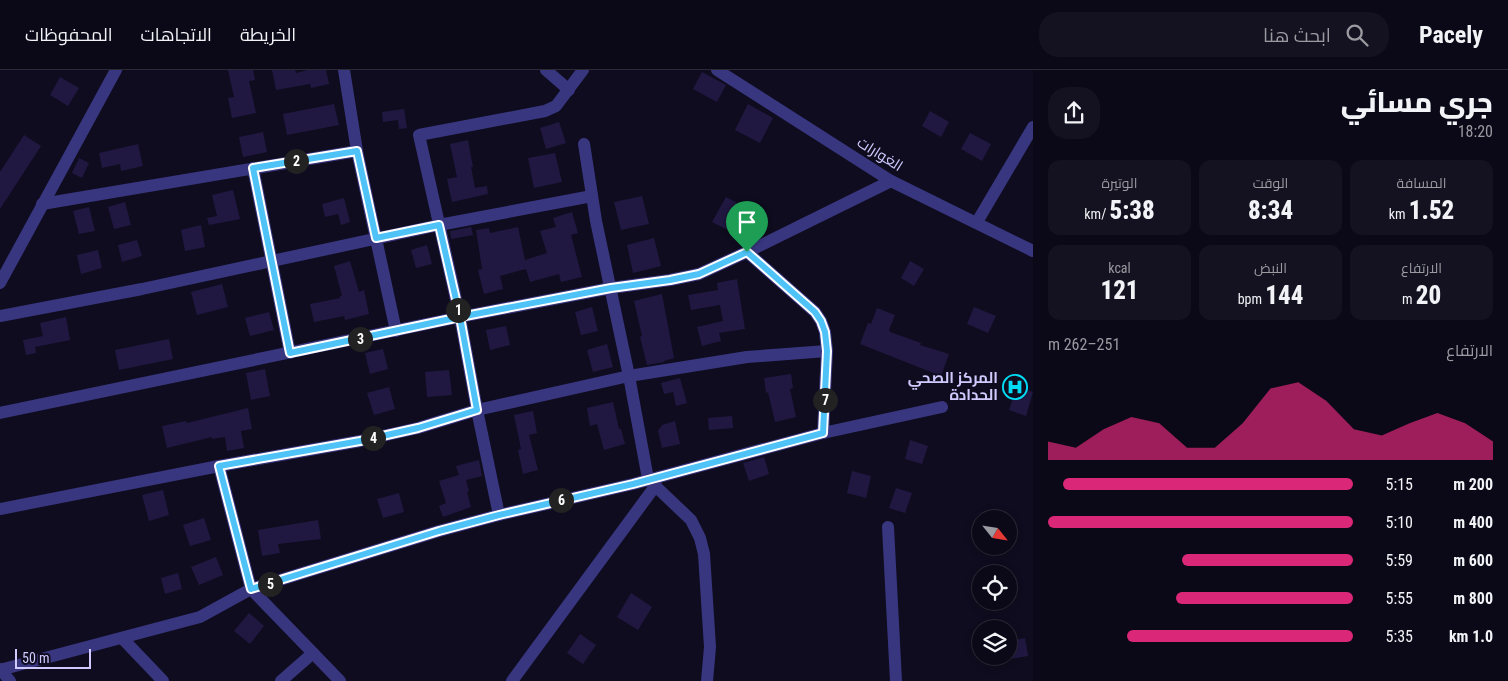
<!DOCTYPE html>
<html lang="ar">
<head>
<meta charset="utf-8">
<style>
  body { margin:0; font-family:"Roboto Condensed",Cairo,sans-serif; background:#141220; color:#f1f3f6; direction:rtl; height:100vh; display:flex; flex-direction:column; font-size:19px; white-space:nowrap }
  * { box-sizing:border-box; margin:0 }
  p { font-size:16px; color:#9a9aa1 }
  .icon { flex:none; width:28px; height:28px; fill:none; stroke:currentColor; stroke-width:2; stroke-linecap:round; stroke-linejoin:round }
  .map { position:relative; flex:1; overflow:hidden; direction:ltr }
  .details { display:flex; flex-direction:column; background:#0b0917; width:475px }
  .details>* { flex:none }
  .needle { width:32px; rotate:120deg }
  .fabs { position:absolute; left:972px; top:440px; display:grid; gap:10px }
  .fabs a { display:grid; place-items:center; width:45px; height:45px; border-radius:50%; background:#0b0917; box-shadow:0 2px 8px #0003,0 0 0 1px #2b2a36; font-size:25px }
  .scale { position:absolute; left:15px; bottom:12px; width:76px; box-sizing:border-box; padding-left:5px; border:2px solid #d0caff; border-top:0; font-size:14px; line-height:18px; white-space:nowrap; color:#d0caff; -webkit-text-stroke:4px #0f0c1f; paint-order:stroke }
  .pin { position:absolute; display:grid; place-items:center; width:42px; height:42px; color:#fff; margin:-51px -21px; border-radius:50% 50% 50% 0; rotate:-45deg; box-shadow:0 0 5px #0007 }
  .pin .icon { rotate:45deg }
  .km { position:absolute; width:25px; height:25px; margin:-12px; border-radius:50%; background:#222; color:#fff; font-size:14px; line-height:25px; text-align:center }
  .round { display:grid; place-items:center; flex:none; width:52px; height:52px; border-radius:20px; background:#141220 }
  .summary { display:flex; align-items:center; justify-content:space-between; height:85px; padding:0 15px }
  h1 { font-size:28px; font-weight:800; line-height:38px }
  .stats { display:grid; grid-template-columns:repeat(3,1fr); gap:8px; height:85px; padding:5px 15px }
  .stats div { display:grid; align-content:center; border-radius:12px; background:#141220; text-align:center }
  .stats b { font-size:25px; font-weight:800 }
  .stats small { font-size:14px; font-weight:400 }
  .stats p { font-size:14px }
  .chart { height:140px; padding:10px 15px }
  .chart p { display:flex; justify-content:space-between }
  .chart svg { width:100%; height:90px; margin-top:5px; fill:#db2777; opacity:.7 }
  ul { padding:0 15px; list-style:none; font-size:16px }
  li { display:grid; grid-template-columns:80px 60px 1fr; align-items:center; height:38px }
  li i { height:12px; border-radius:6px; background:#db2777 }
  header { display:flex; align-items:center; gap:30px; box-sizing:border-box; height:70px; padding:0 25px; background:#0b0917; border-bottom:1px solid #2b2a36 }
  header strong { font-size:24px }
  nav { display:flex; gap:28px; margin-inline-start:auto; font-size:18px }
  .search { width:350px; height:45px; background:#141220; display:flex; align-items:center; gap:12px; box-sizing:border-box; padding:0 18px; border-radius:20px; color:#9a9aa1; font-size:19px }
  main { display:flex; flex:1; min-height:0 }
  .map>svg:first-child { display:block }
  .building { fill:#201841 }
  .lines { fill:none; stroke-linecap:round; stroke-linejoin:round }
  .minor { stroke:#393680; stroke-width:12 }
  .route-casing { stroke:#fff; stroke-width:10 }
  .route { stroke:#4fc3f7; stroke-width:6 }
  .labels { text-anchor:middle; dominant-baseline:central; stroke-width:4; stroke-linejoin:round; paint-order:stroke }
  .street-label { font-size:15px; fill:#d0caff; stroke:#0f0c1f }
  .poi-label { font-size:15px; font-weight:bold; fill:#d0caff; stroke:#0f0c1f; text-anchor:end }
</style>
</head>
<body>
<header>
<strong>Pacely</strong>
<div class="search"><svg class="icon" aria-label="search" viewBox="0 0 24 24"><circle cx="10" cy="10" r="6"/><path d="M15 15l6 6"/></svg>ابحث هنا</div>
<nav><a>الخريطة</a><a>الاتجاهات</a><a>المحفوظات</a></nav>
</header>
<main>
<section class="details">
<div class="summary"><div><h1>جري مسائي</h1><p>18:20</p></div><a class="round"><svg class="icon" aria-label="share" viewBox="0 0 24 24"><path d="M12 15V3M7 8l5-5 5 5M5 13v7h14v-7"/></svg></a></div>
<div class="stats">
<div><p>المسافة</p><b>1.52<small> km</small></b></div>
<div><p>الوقت</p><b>8:34</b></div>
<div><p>الوتيرة</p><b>5:38<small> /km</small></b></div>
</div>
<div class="stats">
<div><p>الارتفاع</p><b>20<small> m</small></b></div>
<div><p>النبض</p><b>144<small> bpm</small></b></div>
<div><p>kcal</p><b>121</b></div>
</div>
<div class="chart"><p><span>الارتفاع</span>251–262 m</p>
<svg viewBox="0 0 160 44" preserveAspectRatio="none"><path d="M0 44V35L10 38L20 29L30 23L40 26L50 38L60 38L70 26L80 9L90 6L100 15L110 29L120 32L130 26L140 21L150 26L160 35V44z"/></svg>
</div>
<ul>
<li><b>200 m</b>5:15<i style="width:95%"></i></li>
<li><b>400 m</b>5:10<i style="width:100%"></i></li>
<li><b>600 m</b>5:59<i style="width:56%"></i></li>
<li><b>800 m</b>5:55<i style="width:58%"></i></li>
<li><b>1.0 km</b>5:35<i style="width:74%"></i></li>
</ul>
</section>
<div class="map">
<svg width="1033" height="611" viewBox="0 0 1033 611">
  <rect width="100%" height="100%" fill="#0f0c1f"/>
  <g class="building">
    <path d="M228,0H253L255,10L249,11L256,43L232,48L228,28L234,27Z"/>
    <path d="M272,0H295L296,3L308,0H326L329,14L311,18L310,14L276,20Z"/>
    <path d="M702,2L726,15L717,32L693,19Z"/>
    <path d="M60,7L79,18L68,36L50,25Z"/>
    <path d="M334,34L339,55L287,65L283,44Z"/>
    <path d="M748,34L773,48L760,73L735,60Z"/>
    <path d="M404,39L407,58L399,59L398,50L383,52L382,42Z"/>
    <path d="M930,41L949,52L941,67L922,56Z"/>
    <path d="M559,52L566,73L546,79L540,58Z"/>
    <path d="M263,62L267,82L243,87L239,67Z"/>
    <path d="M970,63L991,74L982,91L961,79Z"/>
    <path d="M24,65L41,76L0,139V102Z"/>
    <path d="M468,70L473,97H471L475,118L487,116L488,124L452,132L447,109L457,107L450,74Z"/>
    <path d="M138,74L143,96L121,101L120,94L102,98L99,83Z"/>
    <path d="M555,83L562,112L534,118L528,88Z"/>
    <path d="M79,88L89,93L82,108L72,103Z"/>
    <path d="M233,120L240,149L209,155L207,148L217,146L212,125Z"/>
    <path d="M642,126L649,154L621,160L614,132Z"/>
    <path d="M726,127L751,140L738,165L712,152Z"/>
    <path d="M344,128L350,152L341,155L338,144L325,147L322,134Z"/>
    <path d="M125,132L131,155L114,159L108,137Z"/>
    <path d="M89,137L95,161L79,164L73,141Z"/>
    <path d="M572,142L578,163L571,165L582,207L561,212L559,204L530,212L526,199L500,206L503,219L484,224L478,200L482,199L476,160L489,158L490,163L518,157L525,190L547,183L540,161L556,157L553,148Z"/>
    <path d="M201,155L205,177L185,181L181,160Z"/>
    <path d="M471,157L473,165L451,169L450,161Z"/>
    <path d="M654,168L661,196L633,203L627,175Z"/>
    <path d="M137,170L142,186L122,192L118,175Z"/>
    <path d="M427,175L432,194L416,198L411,180Z"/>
    <path d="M98,180L102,198L81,204L77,185Z"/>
    <path d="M350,191L359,222L364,220L369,244L345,250L344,246L314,252L310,234L340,228V226H342L334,196Z"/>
    <path d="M910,191L924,199L914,216L901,208Z"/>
    <path d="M737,209L745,259L719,263L721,271L702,276L697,257L723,251L720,235L691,240L688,225L718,220L717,213Z"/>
    <path d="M222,214L228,237L197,245L191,222Z"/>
    <path d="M662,224L674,288L664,291V292L647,295L640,267L642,266L634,231Z"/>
    <path d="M592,237L598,261L581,265L575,242Z"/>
    <path d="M974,237L996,246L988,263L967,254Z"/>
    <path d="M877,238L895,245L889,260L890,262L921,273L920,275L949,284L941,306L860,274L868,253L871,254Z"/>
    <path d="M269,242L274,260L250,266L245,248Z"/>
    <path d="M66,247L70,270L35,277L36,283L26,285L23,270L43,266L40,253Z"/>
    <path d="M506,256L510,275L490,280L486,260Z"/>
    <path d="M169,269L173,289L119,300L115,280Z"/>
    <path d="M607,274L613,297L593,302L587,280Z"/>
    <path d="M383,279L388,299L370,304L365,283Z"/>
    <path d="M265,299L270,326L251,330L246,303Z"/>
    <path d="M449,300L452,325L427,327L425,302Z"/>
    <path d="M791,304L793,318L790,319L796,347L775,352L768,322L766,323L764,308Z"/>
    <path d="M680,308L687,333L676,336L673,322L664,324L661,313Z"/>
    <path d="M389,317L395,339L374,345L367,323Z"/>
    <path d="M1017,317L1033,322L1026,346L1009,340Z"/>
    <path d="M613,332L619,359H621L625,374L604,380L597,354L590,356L587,338Z"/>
    <path d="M248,338L252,359L241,361L244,378L227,381L225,367L212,369V367L167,378L162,356L186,351L187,353Z"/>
    <path d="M533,341L537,363L529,365L538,400L523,404L518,380L521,379L514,345Z"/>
    <path d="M732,346L733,358L709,360L708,348Z"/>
    <path d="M675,351L680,374L662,378L658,361L662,355Z"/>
    <path d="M910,370L928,376L922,394L905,389Z"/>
    <path d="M764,387L769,404L749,411L743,393Z"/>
    <path d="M479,390L482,406L466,410L469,421L467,422L471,437L443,447L439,436L446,433L439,411L459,405L456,396Z"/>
    <path d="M852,401L871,406L866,428L847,423Z"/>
    <path d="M896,418L912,423L905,443L889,438Z"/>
    <path d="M163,420L169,445L149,451L142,425Z"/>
    <path d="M399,423L404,442L383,448L377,429Z"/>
    <path d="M204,448L211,470L190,476L183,455Z"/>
    <path d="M318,450L321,469L278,474L280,483L262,486L258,460Z"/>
    <path d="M216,487L223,505L199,515L191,497Z"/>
    <path d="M178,503L182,519L165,524L161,508Z"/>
    <path d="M631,523L652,537L638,560L617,547Z"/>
    <path d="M249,543L264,556L250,574L234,561Z"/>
    <path d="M580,564L596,575L583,594L567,583Z"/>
    <path d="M1025,568L1028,586L1009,589V571Z"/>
  </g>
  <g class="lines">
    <g class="minor">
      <path d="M344,0L357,81L396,261"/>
      <path d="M546,0L569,20"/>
      <path d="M717,0L891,111L1033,181"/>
      <path d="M584,74L596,151L629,306L648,409L691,450L700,468L704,484L710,577L707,611"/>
      <path d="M253,98L290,283"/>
      <path d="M42,134L357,81"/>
      <path d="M977,152L1033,57"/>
      <path d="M747,182L815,242L821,251L825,262L827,281L823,363"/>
      <path d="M0,213L116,0"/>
      <path d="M0,246L142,219L439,155L592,126"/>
      <path d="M0,343L460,247L611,218L670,210L699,204L747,182L891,111"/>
      <path d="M219,396L251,519L340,611"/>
      <path d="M0,439L219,396L360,371L418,358L477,340L629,306L747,287L827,281"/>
      <path d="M499,445L477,340L460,247L419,65L545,41L556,36L583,0"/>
      <path d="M888,457L896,611"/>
      <path d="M122,568L163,611"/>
      <path d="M0,599L10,611"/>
      <path d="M0,600L200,547L251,519L439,461L499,445L633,414L823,363L942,337"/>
      <path d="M281,611L313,583"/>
      <path d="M512,611L656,415"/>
    </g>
  </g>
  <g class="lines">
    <defs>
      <path id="route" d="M747,182L699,204L670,210L611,218L460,247L439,155L376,168L357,81L253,98L290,283L460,247L477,340L418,358L360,371L219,396L251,519L439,461L499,445L633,414L823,363L827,281L825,262L821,251L815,242L747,182"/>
    </defs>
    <use href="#route" class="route-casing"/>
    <use href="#route" class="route"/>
  </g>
  <defs>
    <symbol id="hospital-ring" viewBox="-11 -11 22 22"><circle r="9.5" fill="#0f0c1f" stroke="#00dcf5" stroke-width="1.5"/><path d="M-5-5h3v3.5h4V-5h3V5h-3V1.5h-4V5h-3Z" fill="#00dcf5"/></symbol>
  </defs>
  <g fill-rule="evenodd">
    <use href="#hospital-ring" x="1001" y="303" width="28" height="28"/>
  </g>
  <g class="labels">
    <g class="street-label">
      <text transform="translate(880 84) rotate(32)">الغوارات</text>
    </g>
    <g class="poi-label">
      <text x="998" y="308">المركز الصحي<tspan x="998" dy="17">الحدادة</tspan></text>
    </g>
  </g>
</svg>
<div class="fabs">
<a><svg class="needle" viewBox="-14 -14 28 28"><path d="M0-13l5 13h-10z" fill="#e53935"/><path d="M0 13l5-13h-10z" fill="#9a9aa1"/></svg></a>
<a><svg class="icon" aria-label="locate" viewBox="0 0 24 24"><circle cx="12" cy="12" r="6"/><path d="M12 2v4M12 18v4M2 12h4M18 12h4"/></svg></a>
<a><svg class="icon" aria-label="layers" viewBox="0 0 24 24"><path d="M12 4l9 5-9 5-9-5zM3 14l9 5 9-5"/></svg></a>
</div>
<div class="scale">50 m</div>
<div class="pin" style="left:747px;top:182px;background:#1e9e55"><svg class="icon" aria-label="arrive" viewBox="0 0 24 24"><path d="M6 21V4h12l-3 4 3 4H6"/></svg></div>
<b class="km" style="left:458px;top:240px">1</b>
<b class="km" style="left:296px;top:91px">2</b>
<b class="km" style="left:360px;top:269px">3</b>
<b class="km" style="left:373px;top:368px">4</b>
<b class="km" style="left:270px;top:514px">5</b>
<b class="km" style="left:561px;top:430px">6</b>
<b class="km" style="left:825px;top:330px">7</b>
</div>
</main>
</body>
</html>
